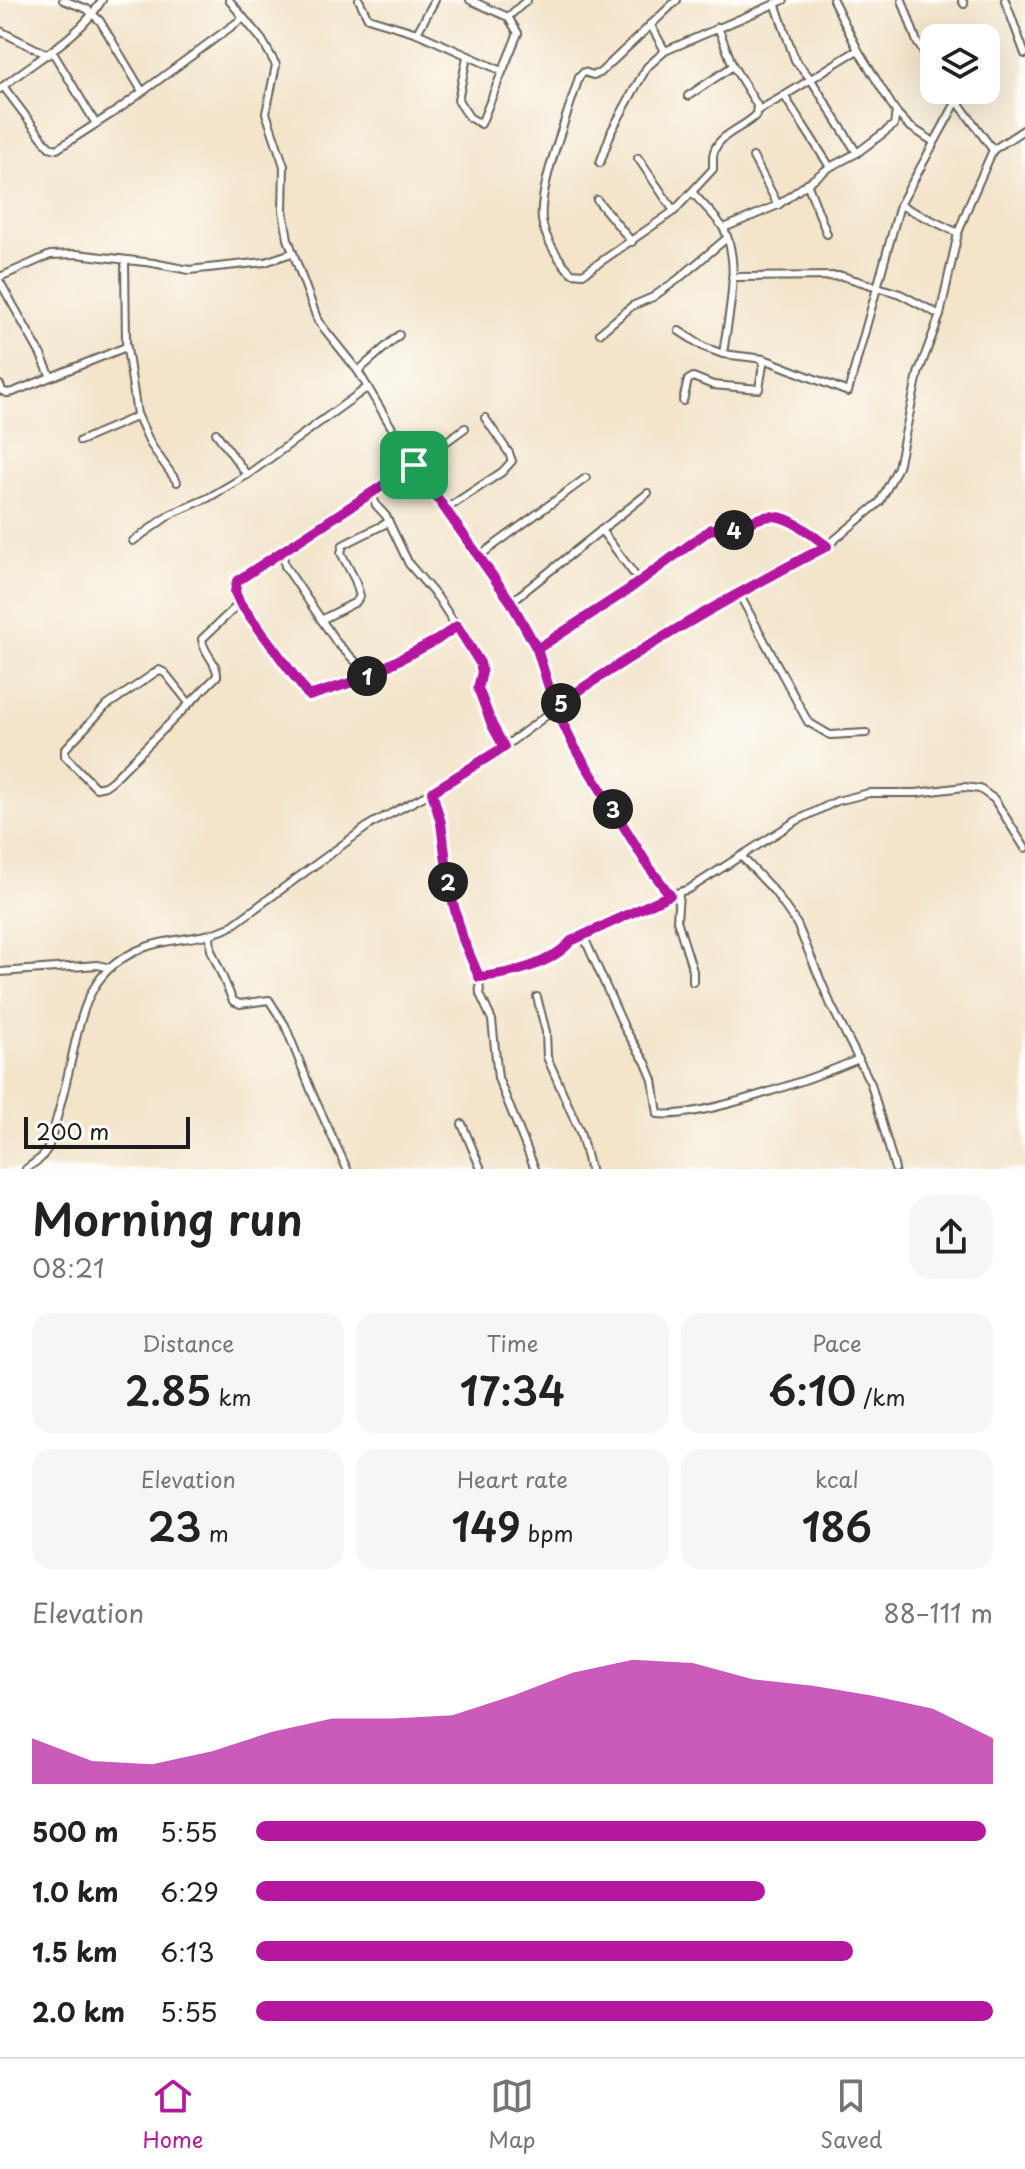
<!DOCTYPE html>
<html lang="en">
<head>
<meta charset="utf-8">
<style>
  body { margin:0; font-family:"Playpen Sans",sans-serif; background:#f6f6f6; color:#222; height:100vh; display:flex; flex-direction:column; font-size:30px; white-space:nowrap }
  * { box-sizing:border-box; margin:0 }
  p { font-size:26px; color:#767676 }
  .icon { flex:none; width:44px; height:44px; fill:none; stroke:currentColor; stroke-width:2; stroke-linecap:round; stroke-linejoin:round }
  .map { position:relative; height:1169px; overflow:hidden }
  .panel { display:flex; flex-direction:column; background:#fff; flex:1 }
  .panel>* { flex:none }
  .tools { position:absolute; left:920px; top:24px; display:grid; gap:16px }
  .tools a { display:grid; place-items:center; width:80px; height:80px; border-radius:16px; background:#fff; box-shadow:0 8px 32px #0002; font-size:40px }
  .scale { position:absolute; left:24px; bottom:20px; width:166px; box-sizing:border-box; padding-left:8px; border:4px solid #1c1c1c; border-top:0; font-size:22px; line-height:28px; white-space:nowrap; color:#1c1c1c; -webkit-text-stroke:6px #fdfcf7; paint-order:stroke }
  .pin { position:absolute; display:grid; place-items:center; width:68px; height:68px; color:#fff; margin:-34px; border-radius:16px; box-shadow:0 4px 12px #0006 }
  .km { position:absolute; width:40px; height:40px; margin:-20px; border-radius:50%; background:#222; color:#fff; font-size:22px; line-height:40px; text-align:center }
  .round { display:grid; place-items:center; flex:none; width:84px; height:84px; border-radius:24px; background:#f6f6f6 }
  .summary { display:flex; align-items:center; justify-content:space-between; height:136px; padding:0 32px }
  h1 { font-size:44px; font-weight:600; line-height:60px }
  .figures { display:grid; grid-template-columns:repeat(3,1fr); gap:12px; height:136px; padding:8px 32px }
  .figures div { display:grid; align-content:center; border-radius:20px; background:#f6f6f6; text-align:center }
  .figures b { font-size:40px; font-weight:600 }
  .figures small { font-size:22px; font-weight:400 }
  .figures p { font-size:22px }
  .chart { height:224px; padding:16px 32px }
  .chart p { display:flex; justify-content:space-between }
  .chart svg { width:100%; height:144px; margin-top:8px; fill:#b5179e; opacity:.7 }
  ul { padding:0 32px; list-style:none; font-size:26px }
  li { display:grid; grid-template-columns:128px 96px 1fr; align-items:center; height:60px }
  li i { height:20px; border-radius:10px; background:#b5179e }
  .tabs { display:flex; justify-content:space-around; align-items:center; height:112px; border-top:2px solid #e0e0e0; background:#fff; font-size:22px; color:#767676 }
  .tabs a { display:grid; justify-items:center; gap:4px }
  .tabs .active { color:#b5179e }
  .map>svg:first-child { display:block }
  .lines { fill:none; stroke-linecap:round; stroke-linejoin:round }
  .minor-casing { stroke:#676259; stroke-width:10 }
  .minor { stroke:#fff; stroke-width:6 }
  .route-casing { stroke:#fff; stroke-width:16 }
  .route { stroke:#b5179e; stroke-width:10 }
</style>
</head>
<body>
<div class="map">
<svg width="1025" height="1169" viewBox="0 0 1025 1169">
  <rect width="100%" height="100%" fill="#fdfcf7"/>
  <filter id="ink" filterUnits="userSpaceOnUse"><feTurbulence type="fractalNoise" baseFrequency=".0125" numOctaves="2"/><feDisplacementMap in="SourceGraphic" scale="16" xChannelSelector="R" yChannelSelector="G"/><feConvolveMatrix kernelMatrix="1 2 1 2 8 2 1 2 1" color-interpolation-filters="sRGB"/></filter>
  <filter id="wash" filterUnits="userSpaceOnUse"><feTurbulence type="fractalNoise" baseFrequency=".006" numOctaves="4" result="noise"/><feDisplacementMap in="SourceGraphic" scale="32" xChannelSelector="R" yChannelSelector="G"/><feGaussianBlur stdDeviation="1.8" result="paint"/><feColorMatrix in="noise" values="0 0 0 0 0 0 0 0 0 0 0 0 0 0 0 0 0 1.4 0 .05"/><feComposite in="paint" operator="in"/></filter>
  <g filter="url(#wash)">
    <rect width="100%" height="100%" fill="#f3e4ca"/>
  </g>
  <g filter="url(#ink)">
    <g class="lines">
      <defs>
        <g id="minor">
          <path d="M63,0L87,9L100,21L142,91"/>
          <path d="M229,0L262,40L276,65L266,113L284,166L283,210L288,239L318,321L358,371L414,465L511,602L537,649L555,707L575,748L649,867L670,895L689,889L796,821L837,801L869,793H916L964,787L980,789L994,799L1025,848"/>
          <path d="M359,0L368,18L417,33L502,71"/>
          <path d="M677,0L600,73L593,75L584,72L579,77C569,112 538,187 542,220C544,237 560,263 572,273L583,274L674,211L713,169C713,165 713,160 713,156C716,134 743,129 756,115L757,105L733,66L718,27"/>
          <path d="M902,0L917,42L934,68"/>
          <path d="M962,0L964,4"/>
          <path d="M1005,0L1025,54"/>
          <path d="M775,3L795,60L810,78L857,153"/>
          <path d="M508,17L527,0"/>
          <path d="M650,24L665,51"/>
          <path d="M0,31L48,55"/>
          <path d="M417,33L435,0"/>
          <path d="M52,51L96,124"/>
          <path d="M467,57L458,100L469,117L481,124L518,33L508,17L470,0"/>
          <path d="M3,86L49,147L57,149L119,109L243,18"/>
          <path d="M0,89C34,60 79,39 102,0"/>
          <path d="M949,90L993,150"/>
          <path d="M688,96L733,66"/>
          <path d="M785,97L830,167"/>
          <path d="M758,110C793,93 824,69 858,50"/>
          <path d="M896,112L909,126L934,142"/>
          <path d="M753,157L778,205"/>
          <path d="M638,158L674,211"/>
          <path d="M600,163L612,130L634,90L647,67L665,51L784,0"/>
          <path d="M807,183L827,234"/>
          <path d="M693,193C703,205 718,218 725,231C741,268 728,316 723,354"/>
          <path d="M597,200L632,242"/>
          <path d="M900,205L958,233"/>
          <path d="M724,228L778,205L830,167L857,153L894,125L896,112L858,50L833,0"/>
          <path d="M125,260L126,342L137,414L151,445L177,482"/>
          <path d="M0,277L50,255L77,254L153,263L189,270L265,262L292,253"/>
          <path d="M732,277L842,276L900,294L940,315"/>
          <path d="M0,282L40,353L51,377"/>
          <path d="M679,331L704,347L723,354L764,359L848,392L900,205L957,101"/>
          <path d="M600,333L632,306L653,297L677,280L727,238"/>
          <path d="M358,371L399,335"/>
          <path d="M0,385L2,391L7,393L13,392L126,347"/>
          <path d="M683,401L688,380L693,377L713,385L759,389L764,359"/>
          <path d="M216,433L247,475"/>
          <path d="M80,441L138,416"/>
          <path d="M372,493L376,505L386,516L409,564L438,598L480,663C482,673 478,678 478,688C479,704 496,732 504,747"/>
          <path d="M446,509L502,472L512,461L509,453L485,418"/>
          <path d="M601,530L640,582"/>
          <path d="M133,541L171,514L208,498L247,475L368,387"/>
          <path d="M282,551L285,566L337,643L369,675"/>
          <path d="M478,557L586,478"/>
          <path d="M738,592L808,722L830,735L866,733"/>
          <path d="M511,602L648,493"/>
          <path d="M321,620L356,602L360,596L355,580L341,553L343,545L389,522"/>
          <path d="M457,626L437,640L362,679L309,696L240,603L235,592L237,581L414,465L465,428"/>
          <path d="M537,649L628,590L711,529C744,535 740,522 765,517C787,512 810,534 827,546"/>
          <path d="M189,703L165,673L159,670L105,707L65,749V756L96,788L105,786L112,781L217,676C218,663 203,653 202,639L240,603"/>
          <path d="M432,792L441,823L450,892L463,939L479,977L480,994L492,1020L498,1078L535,1169"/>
          <path d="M741,856L774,891L797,924L831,1005L871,1084L895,1169"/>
          <path d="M679,894L677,920L693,971V982"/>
          <path d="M583,935L625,1029L646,1063L653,1080L658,1114C701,1119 816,1077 859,1059"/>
          <path d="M210,936L211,950L233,1001L240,1004L269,1000L285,1025L313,1095L347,1169"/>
          <path d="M0,972L98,965L110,968"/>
          <path d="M479,977C511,974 550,965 571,941L670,895"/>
          <path d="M537,997L546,1032L547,1057L580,1132L590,1169"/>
          <path d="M462,1124L481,1169"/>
          <path d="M26,1169L41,1158L48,1148C56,1123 63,1096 69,1070C82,1015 85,969 146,947C174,937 203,940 230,927L371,824L432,792L504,747L613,666L738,592L827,546L880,502L898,467L918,374L940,315L958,233L970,202L993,150L1025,129"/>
        </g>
      </defs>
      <use href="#minor" class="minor-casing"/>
      <use href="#minor" class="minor"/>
    </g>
  </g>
  <g class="lines" filter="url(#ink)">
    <defs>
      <path id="route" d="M414,465L237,581L235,592L240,603L309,696L362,679L437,640L457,626L480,663L482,672L478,688L492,725L504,747L432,792L441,823L450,892L463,939L479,977C510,974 550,965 571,941L670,895L649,867L575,748L555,707L537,649L628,590L711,529C744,535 740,522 765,517C787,512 810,534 827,546C733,595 642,646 555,707L537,649L511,602L414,465"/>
    </defs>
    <use href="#route" class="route-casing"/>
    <use href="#route" class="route"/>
  </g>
</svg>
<div class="tools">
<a><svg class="icon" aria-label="layers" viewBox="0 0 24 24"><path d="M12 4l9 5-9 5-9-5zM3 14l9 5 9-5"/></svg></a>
</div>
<div class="scale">200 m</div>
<div class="pin" style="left:414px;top:465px;background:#1e9e55"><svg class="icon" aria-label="arrive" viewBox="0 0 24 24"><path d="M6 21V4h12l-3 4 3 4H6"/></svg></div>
<b class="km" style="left:367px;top:676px">1</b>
<b class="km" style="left:448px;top:882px">2</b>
<b class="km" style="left:613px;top:809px">3</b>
<b class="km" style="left:734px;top:530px">4</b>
<b class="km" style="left:561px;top:703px">5</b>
</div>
<section class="panel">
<div class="summary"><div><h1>Morning run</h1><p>08:21</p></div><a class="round"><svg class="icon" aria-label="share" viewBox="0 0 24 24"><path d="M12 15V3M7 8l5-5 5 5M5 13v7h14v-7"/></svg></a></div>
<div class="figures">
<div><p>Distance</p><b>2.85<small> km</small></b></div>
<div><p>Time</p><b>17:34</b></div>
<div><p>Pace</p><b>6:10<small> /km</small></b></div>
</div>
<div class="figures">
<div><p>Elevation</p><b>23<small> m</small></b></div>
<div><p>Heart rate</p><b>149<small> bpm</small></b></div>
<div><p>kcal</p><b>186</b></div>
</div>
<div class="chart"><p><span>Elevation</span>88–111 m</p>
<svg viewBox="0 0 160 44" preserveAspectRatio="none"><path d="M0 44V30L10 37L20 38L30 34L40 28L50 24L60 24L70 23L80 17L90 10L100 6L110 7L120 12L130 14L140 17L150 21L160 30V44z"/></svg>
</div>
<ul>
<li><b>500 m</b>5:55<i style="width:99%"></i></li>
<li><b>1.0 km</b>6:29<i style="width:69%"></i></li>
<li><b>1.5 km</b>6:13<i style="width:81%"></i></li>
<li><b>2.0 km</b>5:55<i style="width:100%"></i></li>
</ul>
</section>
<nav class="tabs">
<a class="active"><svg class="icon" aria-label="home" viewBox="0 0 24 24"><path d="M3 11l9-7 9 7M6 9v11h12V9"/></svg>Home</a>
<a><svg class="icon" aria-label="map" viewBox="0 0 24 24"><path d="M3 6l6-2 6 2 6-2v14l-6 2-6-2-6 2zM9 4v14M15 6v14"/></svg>Map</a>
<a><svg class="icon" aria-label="saved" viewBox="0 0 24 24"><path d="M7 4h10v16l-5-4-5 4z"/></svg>Saved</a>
</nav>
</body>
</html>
